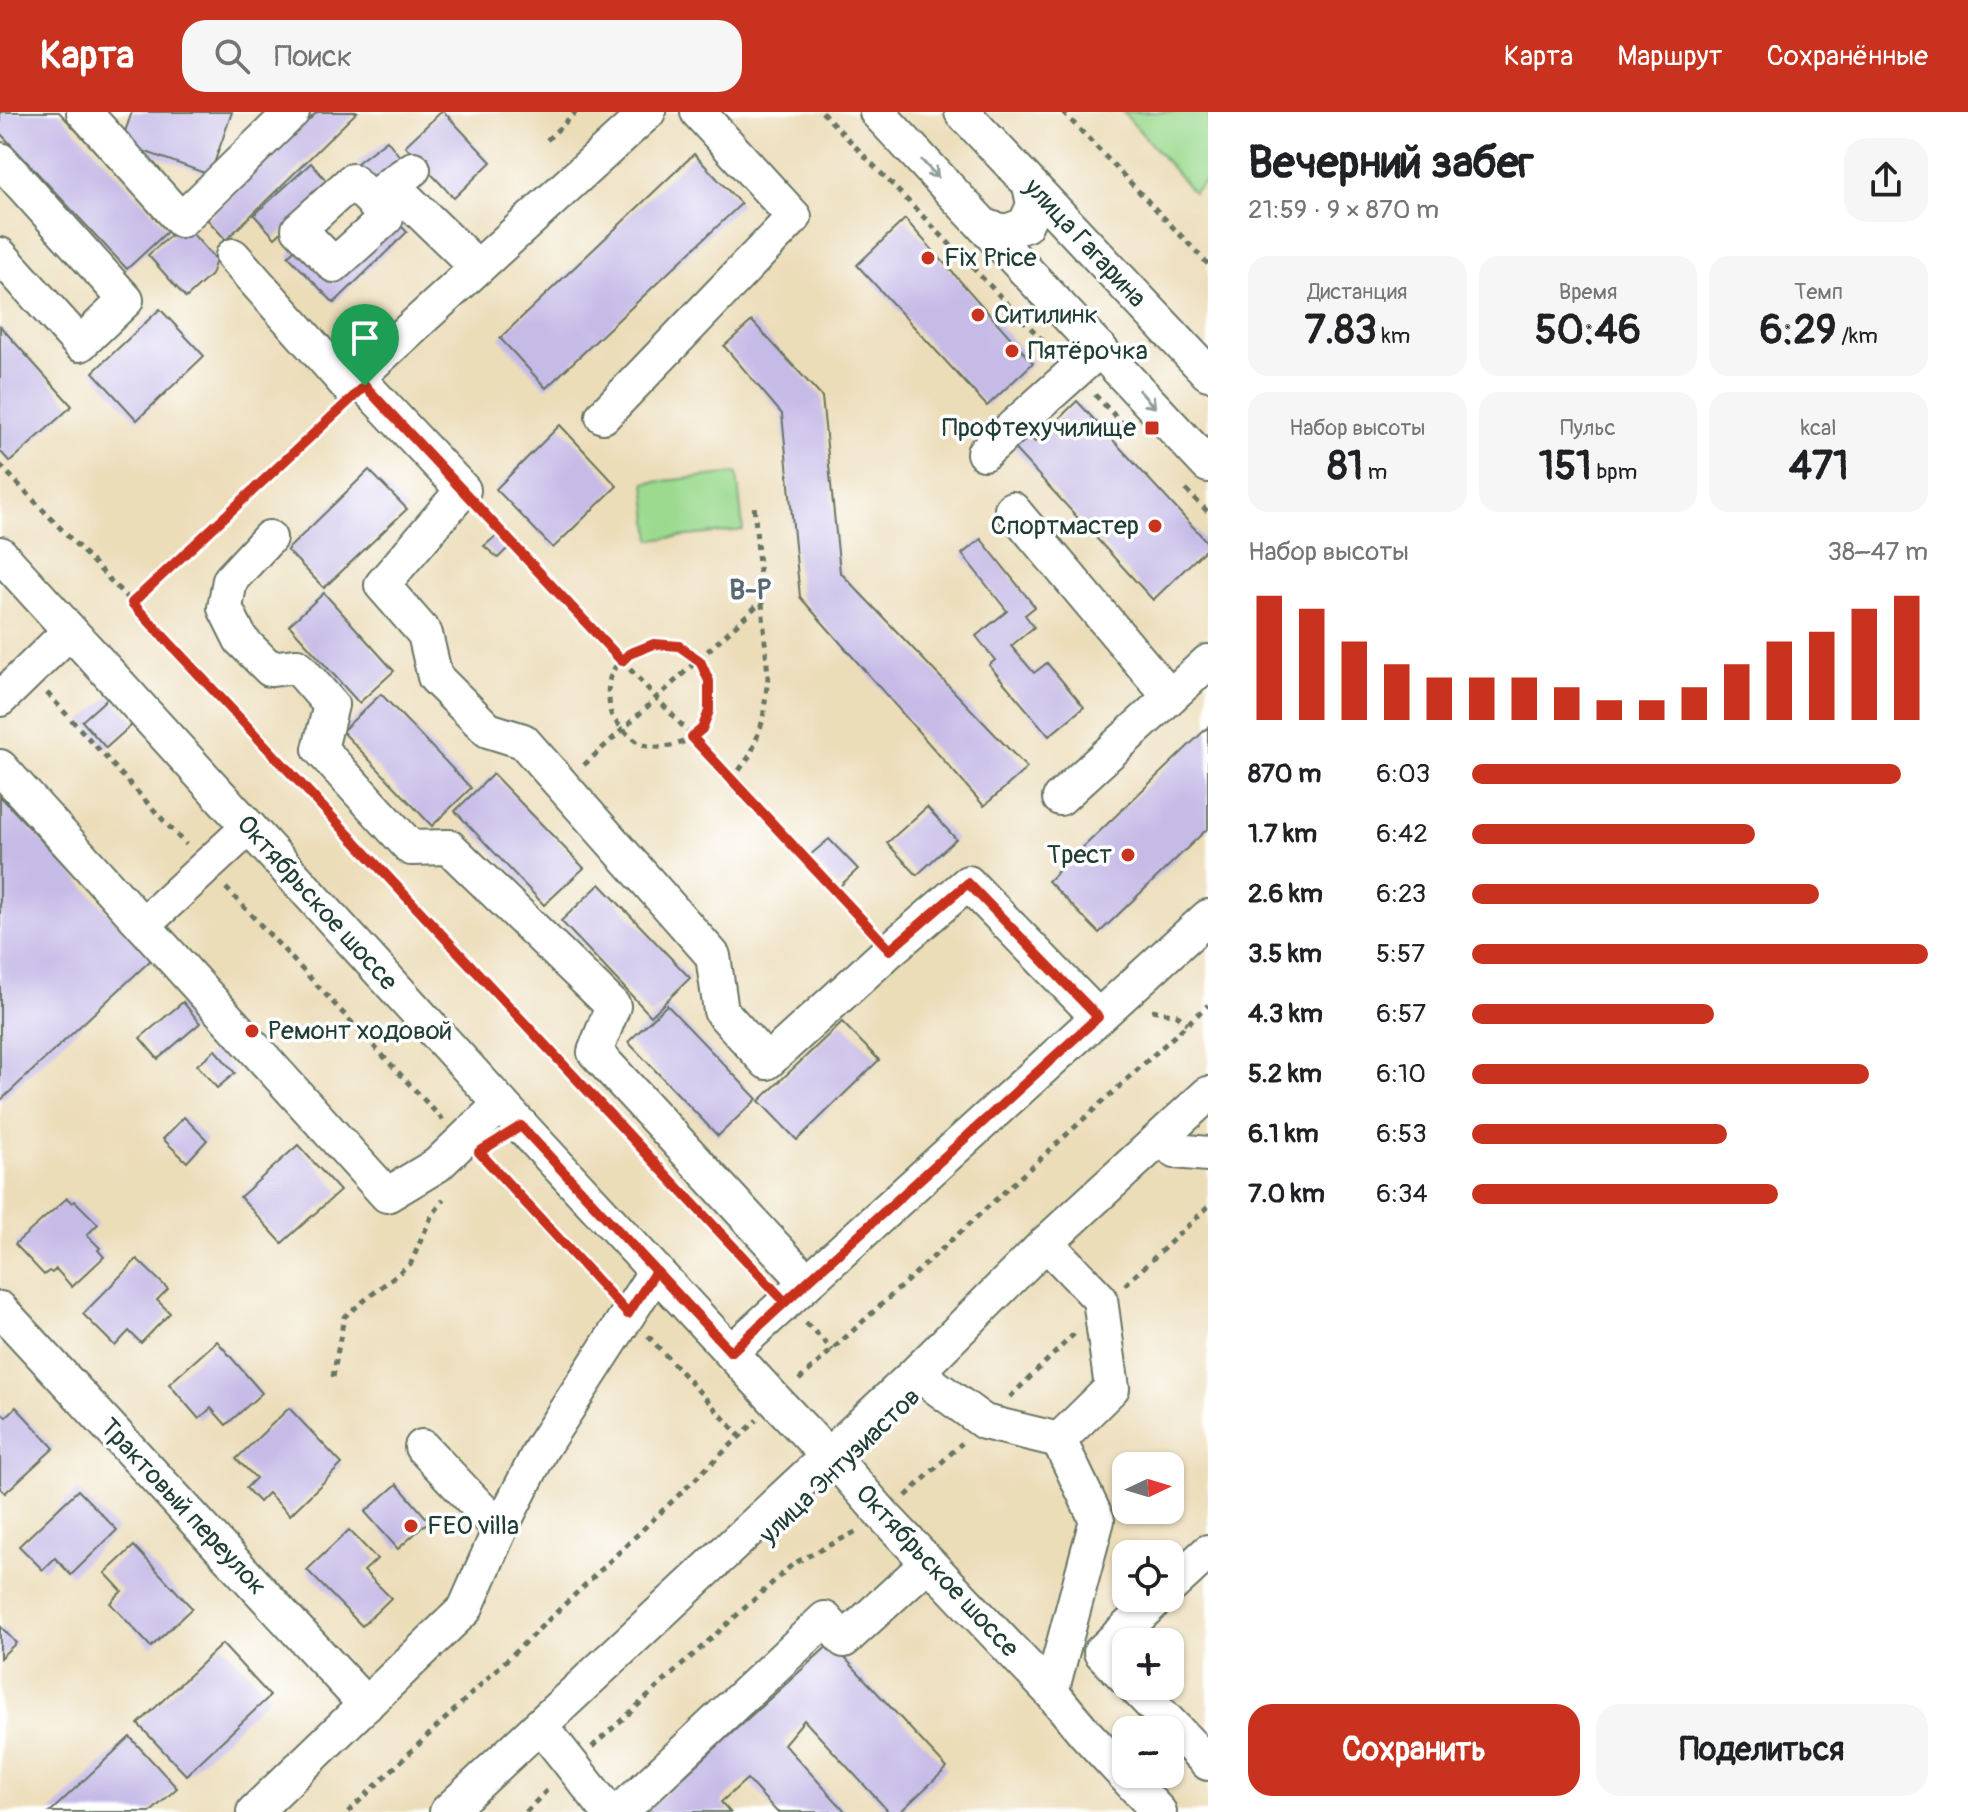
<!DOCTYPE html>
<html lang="ru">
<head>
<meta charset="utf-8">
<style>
  body { margin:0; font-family:Pangolin,sans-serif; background:#f6f6f6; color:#202124; height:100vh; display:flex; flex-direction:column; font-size:30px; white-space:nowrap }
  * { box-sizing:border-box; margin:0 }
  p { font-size:26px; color:#757577 }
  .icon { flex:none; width:44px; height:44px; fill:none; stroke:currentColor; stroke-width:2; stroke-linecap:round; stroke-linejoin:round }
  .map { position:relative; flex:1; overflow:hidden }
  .side { display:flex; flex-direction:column; background:#fff; width:760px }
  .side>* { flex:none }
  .needle { width:52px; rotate:86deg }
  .controls { position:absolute; left:1112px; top:1340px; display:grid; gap:16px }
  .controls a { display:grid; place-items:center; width:72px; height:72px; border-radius:16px; background:#fff; box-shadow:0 2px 6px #0004; font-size:40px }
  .pin { position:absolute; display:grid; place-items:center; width:68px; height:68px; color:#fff; margin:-82px -34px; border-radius:50% 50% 50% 0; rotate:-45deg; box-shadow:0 0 8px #0007 }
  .pin .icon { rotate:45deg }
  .round { display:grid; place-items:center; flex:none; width:84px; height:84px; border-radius:24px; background:#f6f6f6 }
  .overview { display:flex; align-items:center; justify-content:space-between; height:136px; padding:0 40px }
  h1 { font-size:44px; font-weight:700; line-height:60px }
  .figures { display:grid; grid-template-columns:repeat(3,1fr); gap:12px; height:136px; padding:8px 40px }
  .figures div { display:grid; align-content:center; border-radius:20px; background:#f6f6f6; text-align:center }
  .figures b { font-size:40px; font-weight:700 }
  .figures small { font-size:22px; font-weight:400 }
  .figures p { font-size:22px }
  .chart { height:224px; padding:16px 40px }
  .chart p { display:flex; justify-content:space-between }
  .chart svg { width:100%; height:144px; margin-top:8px; stroke:#c8321e; stroke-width:6 }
  .action { display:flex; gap:16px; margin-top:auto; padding:16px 40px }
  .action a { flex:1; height:92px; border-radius:24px; background:#c8321e; color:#fff; font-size:32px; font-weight:700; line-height:92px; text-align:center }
  .action a+a { background:#f6f6f6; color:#202124 }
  ul { padding:0 40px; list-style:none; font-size:26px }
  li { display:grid; grid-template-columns:128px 96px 1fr; align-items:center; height:60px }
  li i { height:20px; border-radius:10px; background:#c8321e }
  header { display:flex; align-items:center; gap:48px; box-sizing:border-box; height:112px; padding:0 40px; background:#c8321e; color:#fff }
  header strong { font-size:38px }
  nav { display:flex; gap:44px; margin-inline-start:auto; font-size:28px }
  .search { width:560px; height:72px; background:#f6f6f6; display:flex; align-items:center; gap:20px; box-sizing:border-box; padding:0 28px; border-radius:24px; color:#757577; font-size:30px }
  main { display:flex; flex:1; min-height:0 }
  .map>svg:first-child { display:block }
  .green { fill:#9bda8f; stroke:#5d8c62; stroke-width:2 }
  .building { fill:#c6bbe7 }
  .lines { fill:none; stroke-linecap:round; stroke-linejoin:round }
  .minor-casing { stroke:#677563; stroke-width:38 }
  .path { stroke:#677563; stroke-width:5; stroke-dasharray:6 6; stroke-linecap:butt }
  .minor { stroke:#fff; stroke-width:34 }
  .oneway { stroke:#8f9e9a }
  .route-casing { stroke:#fff; stroke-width:16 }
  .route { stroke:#c8321e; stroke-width:10 }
  .poi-dot { fill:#c8321e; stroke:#fff; stroke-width:3 }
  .labels { text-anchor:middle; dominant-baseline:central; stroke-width:7; stroke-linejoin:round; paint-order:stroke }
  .street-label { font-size:26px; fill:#1f3d34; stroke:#fff }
  .poi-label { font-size:26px; fill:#1f3d34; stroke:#fff; text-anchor:start }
  .neighbourhood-label { font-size:28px; font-weight:bold; fill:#596973; stroke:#fff }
</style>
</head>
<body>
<header>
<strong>Карта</strong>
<div class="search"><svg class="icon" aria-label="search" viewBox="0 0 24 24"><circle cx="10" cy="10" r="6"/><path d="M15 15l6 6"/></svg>Поиск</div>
<nav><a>Карта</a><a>Маршрут</a><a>Сохранённые</a></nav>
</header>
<main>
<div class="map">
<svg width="1208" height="1700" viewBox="0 0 1208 1700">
  <rect width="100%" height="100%" fill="#fff"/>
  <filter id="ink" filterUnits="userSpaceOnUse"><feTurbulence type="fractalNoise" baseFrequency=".0125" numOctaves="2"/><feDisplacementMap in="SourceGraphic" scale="16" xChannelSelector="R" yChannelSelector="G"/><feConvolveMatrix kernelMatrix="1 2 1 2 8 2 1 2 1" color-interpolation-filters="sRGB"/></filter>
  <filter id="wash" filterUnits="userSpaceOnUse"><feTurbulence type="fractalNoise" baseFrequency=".006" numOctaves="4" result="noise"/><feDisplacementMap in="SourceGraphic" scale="32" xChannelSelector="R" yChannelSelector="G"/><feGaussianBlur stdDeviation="1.8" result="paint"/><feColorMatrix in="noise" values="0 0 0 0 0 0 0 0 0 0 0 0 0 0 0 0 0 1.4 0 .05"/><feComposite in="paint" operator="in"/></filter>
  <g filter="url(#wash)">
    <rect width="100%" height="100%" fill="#ecddb9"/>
    <g class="green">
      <path d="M1123,0H1208V67L1193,80Z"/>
      <path d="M737,361L743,418L651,428L645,371Z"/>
    </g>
    <g id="blocks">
      <g class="building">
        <path d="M0,0H59L169,118L127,157L0,21Z"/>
        <path d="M132,0H232L210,63L121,31Z"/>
        <path d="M317,0H357L226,128L207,107Z"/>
        <path d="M441,0H444L491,50L454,86L405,34Z"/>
        <path d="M387,28L404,50L374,73L357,51Z"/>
        <path d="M694,42L741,92L546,276L500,226Z"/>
        <path d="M311,51L331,74L275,126L254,103Z"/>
        <path d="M392,105L407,120L334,191L288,144L301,131L333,164Z"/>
        <path d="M905,107L1033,251L987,294L857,153Z"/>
        <path d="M184,112L216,148L211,163L186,186L148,143Z"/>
        <path d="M160,197L204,244L137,308L93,260Z"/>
        <path d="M752,209L822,285L840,460L1027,656L984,694L800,485L782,302L724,234Z"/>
        <path d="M0,214L72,294L10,350L0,339Z"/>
        <path d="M1077,289L1208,431V435L1153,488L1011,333L1025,320L1035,330Z"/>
        <path d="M560,313L617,374L553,436L496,377Z"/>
        <path d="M369,358L407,397L324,476L287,438Z"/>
        <path d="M496,424L508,436L498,446L484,434Z"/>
        <path d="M981,427L1035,495L1025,503L1034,515L1011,534L1034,561L1047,551L1084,595L1049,624L989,553L995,548L976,524L1007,499L962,442Z"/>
        <path d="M324,481L394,559L359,591L289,513Z"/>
        <path d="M381,582L471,676L432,714L342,619Z"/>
        <path d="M110,584L135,610L106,636L82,609Z"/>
        <path d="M1208,615V716L1099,821L1048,769Z"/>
        <path d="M493,662L584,756L544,793L455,699Z"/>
        <path d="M0,684L152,847L0,989Z"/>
        <path d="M927,695L956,727L917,763L887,731Z"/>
        <path d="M829,727L858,757L839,775L809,744Z"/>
        <path d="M600,772L690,866L651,904L561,809Z"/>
        <path d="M183,890L200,911L158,947L140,926Z"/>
        <path d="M667,893L757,987L718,1024L628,930Z"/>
        <path d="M842,910L879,948L797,1028L759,989Z"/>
        <path d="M215,938L235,961L217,976L197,953Z"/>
        <path d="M184,1005L207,1028L187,1050L163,1027Z"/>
        <path d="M298,1033L340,1079L282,1131L240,1085Z"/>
        <path d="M67,1086L72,1091L75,1089L98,1112L87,1123L100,1136L98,1138L104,1145L72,1175L56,1157L52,1161L49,1159L44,1163L15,1132Z"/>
        <path d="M137,1147L168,1177L157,1188L170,1201L141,1231L129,1219L115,1234L83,1202Z"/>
        <path d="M217,1229L262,1281L226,1313L211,1296L199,1307L169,1272Z"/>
        <path d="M16,1295L54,1336L5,1381L0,1376V1299L6,1305Z"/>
        <path d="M289,1296L342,1352L290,1403L268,1381L259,1390L246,1376L256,1366L236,1347Z"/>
        <path d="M397,1372L429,1409L398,1437L365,1400Z"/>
        <path d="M78,1378L117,1418L71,1463L55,1446L43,1458L19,1434Z"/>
        <path d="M349,1418L377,1447L364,1459L391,1486L362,1514L307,1458Z"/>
        <path d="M134,1434L192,1496L151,1535L110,1491L122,1479L105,1461Z"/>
        <path d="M0,1514L16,1531L0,1546Z"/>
        <path d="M831,1531L947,1656L900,1700H889L804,1608L784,1632L846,1700H777L747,1667L721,1690L730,1700H645Z"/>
        <path d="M222,1532L270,1584L186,1663L138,1612Z"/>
        <path d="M130,1625L177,1676L151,1700H50Z"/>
      </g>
    </g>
  </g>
  <g filter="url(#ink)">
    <use href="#blocks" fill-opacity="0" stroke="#677563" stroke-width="2"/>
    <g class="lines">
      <defs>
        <g id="minor">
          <path d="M84,0L181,108L292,0"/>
          <path d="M648,0L348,274H365L463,378L382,473L425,522L435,565L488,618L523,629L713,844L721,899L767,950L890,838L968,771L1098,905"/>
          <path d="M877,0L1208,353"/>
          <path d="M962,0L1208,261"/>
          <path d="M0,48L126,188L80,232L0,143"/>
          <path d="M391,72L477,155"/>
          <path d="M371,88L386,106L334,153L299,117L352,69L371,88L391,72L413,57"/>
          <path d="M985,115L1006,120L1025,113L1034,93L1030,73"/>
          <path d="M233,144L348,274"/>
          <path d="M603,304L794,105L698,0"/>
          <path d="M984,341L1100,237"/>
          <path d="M1012,397L1170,585"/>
          <path d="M269,426L230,468L225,496L241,528L270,557L297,554L331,593L320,637L411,736L449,735L613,894L595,940L807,1170"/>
          <path d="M0,442L501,992L776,1289L828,1344L841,1355L884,1404L1051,1580L1085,1621L1159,1700"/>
          <path d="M0,587L70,519"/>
          <path d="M0,655L387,1083L437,1053L501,992"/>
          <path d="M1060,686L1208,550"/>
          <path d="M143,813L249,715"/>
          <path d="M1175,1039L1208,1042"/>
          <path d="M1046,1131L1100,1187L1112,1276L1059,1328L1097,1408L1051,1580"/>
          <path d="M0,1197L366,1593"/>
          <path d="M731,1240L1208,805"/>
          <path d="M919,1258L929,1270L984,1310L1059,1328"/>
          <path d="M422,1335L500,1417"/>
          <path d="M1170,1475L1208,1440"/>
          <path d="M1126,1566L1101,1540L1158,1486"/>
          <path d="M1134,1574L1208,1651"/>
          <path d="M551,1627L609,1700"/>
          <path d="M254,1700L465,1497L500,1417L541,1337L656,1159"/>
          <path d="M447,1700L828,1344L919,1258L1046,1131L1208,982"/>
          <path d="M620,1700L825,1507L844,1528L928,1451"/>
        </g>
      </defs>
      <use href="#minor" class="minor-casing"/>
      <g class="path">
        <path d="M822,0L1055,241"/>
        <path d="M1063,0L1208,152"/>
        <path d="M547,28L576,0"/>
        <path d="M1095,283L1124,313"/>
        <path d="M0,353L132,491L569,959"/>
        <path d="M1186,378L1208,400"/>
        <path d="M483,399L871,817"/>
        <path d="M132,491L336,301"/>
        <path d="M654,532C661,533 672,531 679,534C684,536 695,544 699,548C711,562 713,604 701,618C687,632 663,639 644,633C635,630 626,621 620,614C610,604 610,601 609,587C604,553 627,542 654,532Z"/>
        <path d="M47,581L186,733"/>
        <path d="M584,653L762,489"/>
        <path d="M732,668L751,642L763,608L768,565L754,392"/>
        <path d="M226,776L443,1008"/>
        <path d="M1152,898L1177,903L1187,912"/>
        <path d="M485,1047L608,1181"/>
        <path d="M1125,1173L1208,1095"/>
        <path d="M806,1211L833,1238"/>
        <path d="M648,1224L740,1324"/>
        <path d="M333,1265L344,1205L411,1151L431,1105L444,1087"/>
        <path d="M799,1268L1208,893"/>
        <path d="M1010,1285L1074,1222"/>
        <path d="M906,1384L962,1331"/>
        <path d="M592,1635L793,1452L859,1418"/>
        <path d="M348,1700L757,1308"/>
        <path d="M526,1700L550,1675"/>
      </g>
      <use href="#minor" class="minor"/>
    </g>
    <defs><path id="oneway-shaft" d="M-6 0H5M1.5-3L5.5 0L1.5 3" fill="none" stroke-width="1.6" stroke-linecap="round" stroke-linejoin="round" transform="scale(2)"/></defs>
    <g class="oneway">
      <use href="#oneway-shaft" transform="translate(930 57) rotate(47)"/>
      <use href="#oneway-shaft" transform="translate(1147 287) rotate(47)"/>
    </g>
  </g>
  <g class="lines" filter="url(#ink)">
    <defs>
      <path id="route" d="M365,274L132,491L785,1190L731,1240L656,1159L628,1202L479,1040L521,1014L731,1240L807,1170L1098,905L968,771L890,838L692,625L702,617L709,599V569L700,549L679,534L654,532L629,542L622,549L365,274"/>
    </defs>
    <use href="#route" class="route-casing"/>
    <use href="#route" class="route"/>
  </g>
  <g class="poi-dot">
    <circle cx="928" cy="146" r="8"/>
    <circle cx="978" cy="203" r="8"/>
    <circle cx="1012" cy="239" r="8"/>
    <rect x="1144" y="308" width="16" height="16" rx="4"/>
    <circle cx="1155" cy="414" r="8"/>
    <circle cx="1128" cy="743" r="8"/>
    <circle cx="252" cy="919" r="8"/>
    <circle cx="411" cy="1414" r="8"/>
  </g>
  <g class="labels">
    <g class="street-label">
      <text transform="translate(1085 131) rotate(47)">улица Гагарина</text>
      <text transform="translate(317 791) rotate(48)">Октябрьское шоссе</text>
      <text transform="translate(840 1354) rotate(-44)">улица Энтузиастов</text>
      <text transform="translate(183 1395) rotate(47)">Трактовый переулок</text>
      <text transform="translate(937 1459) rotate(47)">Октябрьское шоссе</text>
    </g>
    <g class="poi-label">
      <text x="944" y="146">Fix Price</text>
      <text x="994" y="203">Ситилинк</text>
      <text x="1028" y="239">Пятёрочка</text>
      <text x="1136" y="316" text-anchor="end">Профтехучилище</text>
      <text x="1139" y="414" text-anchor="end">Спортмастер</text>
      <text x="1112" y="743" text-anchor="end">Трест</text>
      <text x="268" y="919">Ремонт ходовой</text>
      <text x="427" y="1414">FEO villa</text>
    </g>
    <g class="neighbourhood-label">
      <text x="750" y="478">В-Р</text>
    </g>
  </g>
</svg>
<div class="controls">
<a><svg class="needle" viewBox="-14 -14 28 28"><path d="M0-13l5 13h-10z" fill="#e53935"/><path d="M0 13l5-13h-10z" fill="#757577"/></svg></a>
<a><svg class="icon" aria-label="locate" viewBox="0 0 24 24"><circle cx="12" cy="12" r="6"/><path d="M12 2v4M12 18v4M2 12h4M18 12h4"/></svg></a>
<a>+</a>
<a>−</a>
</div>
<div class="pin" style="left:365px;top:274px;background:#1e9e55"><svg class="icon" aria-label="arrive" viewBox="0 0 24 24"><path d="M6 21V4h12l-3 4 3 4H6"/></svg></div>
</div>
<section class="side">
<div class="overview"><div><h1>Вечерний забег</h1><p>21:59 · 9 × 870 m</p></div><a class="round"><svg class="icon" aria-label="share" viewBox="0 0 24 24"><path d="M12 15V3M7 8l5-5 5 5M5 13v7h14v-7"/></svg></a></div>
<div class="figures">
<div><p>Дистанция</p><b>7.83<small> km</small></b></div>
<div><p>Время</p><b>50:46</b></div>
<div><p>Темп</p><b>6:29<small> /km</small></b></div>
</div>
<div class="figures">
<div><p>Набор высоты</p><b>81<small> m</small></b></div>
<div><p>Пульс</p><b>151<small> bpm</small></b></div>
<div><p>kcal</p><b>471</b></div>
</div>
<div class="chart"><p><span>Набор высоты</span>38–47 m</p>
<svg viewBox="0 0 160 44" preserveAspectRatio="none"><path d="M5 44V6M15 44V10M25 44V20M35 44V27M45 44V31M55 44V31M65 44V31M75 44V34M85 44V38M95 44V38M105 44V34M115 44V27M125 44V20M135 44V17M145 44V10M155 44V6"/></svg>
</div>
<ul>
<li><b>870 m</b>6:03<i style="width:94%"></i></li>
<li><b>1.7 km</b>6:42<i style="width:62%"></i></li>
<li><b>2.6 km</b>6:23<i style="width:76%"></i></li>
<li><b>3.5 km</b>5:57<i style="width:100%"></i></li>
<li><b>4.3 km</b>6:57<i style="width:53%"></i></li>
<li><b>5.2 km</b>6:10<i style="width:87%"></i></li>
<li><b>6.1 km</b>6:53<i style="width:56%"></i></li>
<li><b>7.0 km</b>6:34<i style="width:67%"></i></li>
</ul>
<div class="action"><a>Сохранить</a><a>Поделиться</a></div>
</section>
</main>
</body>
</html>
